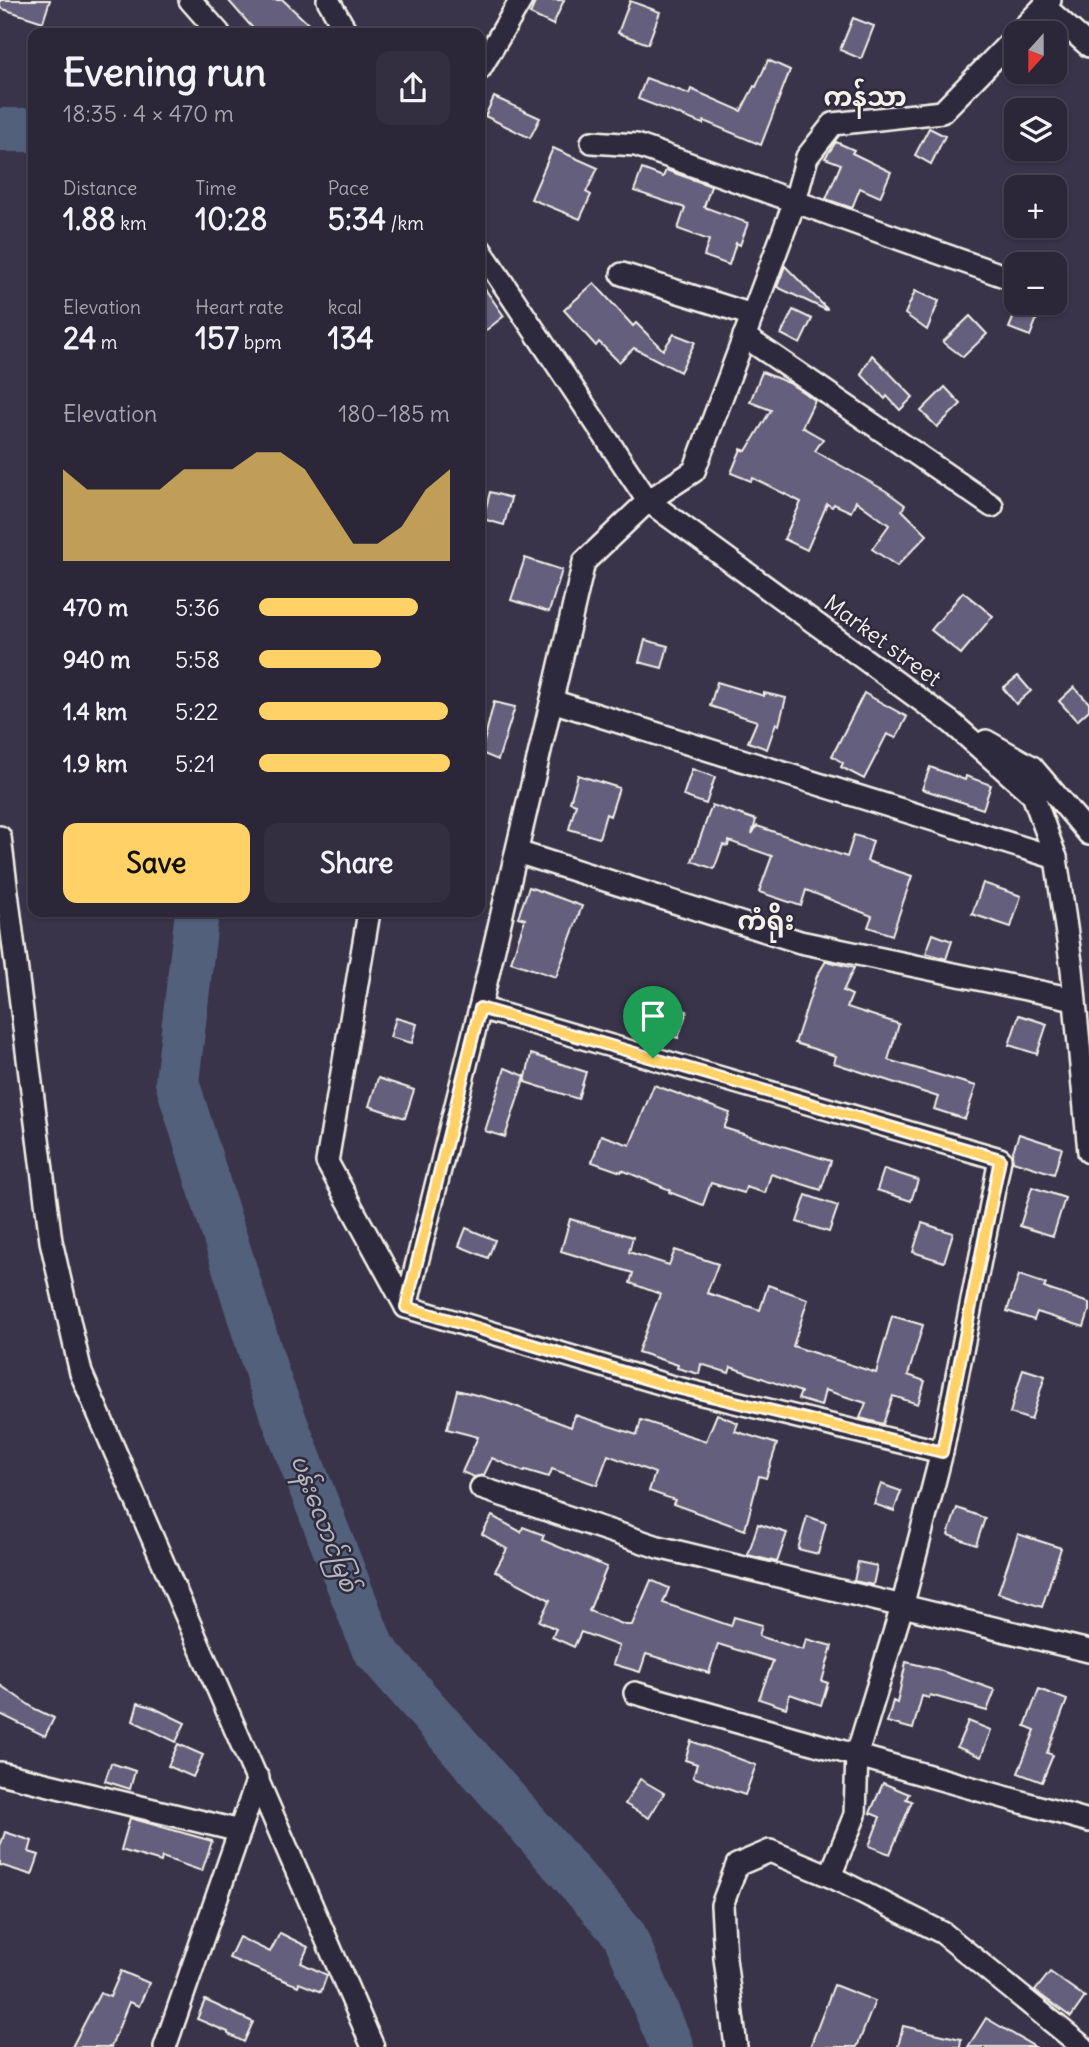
<!DOCTYPE html>
<html lang="en">
<head>
<meta charset="utf-8">
<style>
  body { margin:0; font-family:Delius,"Noto Sans Myanmar",sans-serif; background:#332f40; color:#f1f3f6; height:100vh; display:flex; flex-direction:column; font-size:26px; white-space:nowrap }
  * { box-sizing:border-box; margin:0 }
  p { font-size:23px; color:#a6a5ae }
  .icon { flex:none; width:38px; height:38px; fill:none; stroke:currentColor; stroke-width:2; stroke-linecap:round; stroke-linejoin:round }
  .map { position:relative; flex:1; overflow:hidden }
  .panel { position:absolute; left:28px; top:28px; width:457px; height:889px; display:flex; flex-direction:column; background:#2b2738; border-radius:14px; box-shadow:0 2px 5px #0004,0 0 0 2px #474453 }
  .panel>* { flex:none }
  .needle { width:46px; rotate:201deg }
  .controls { position:absolute; left:1004px; top:21px; display:grid; gap:14px }
  .controls a { display:grid; place-items:center; width:63px; height:63px; border-radius:14px; background:#2b2738; box-shadow:0 2px 5px #0004,0 0 0 2px #474453; font-size:35px }
  .pin { position:absolute; display:grid; place-items:center; width:60px; height:60px; color:#fff; margin:-72px -30px; border-radius:50% 50% 50% 0; rotate:-45deg; box-shadow:0 0 7px #0007 }
  .pin .icon { rotate:45deg }
  .round { display:grid; place-items:center; flex:none; width:74px; height:74px; border-radius:14px; background:#332f40 }
  .head { display:flex; align-items:center; justify-content:space-between; height:119px; padding:0 35px }
  h1 { font-size:38px; font-weight:700; line-height:52px }
  .figures { display:grid; grid-template-columns:repeat(3,1fr); gap:10px; height:119px; padding:7px 35px }
  .figures div { display:grid; align-content:center }
  .figures b { font-size:30px; font-weight:700 }
  .figures small { font-size:19px; font-weight:400 }
  .figures p { font-size:19px }
  .chart { height:196px; padding:14px 35px }
  .chart p { display:flex; justify-content:space-between }
  .chart svg { width:100%; height:126px; margin-top:7px; fill:#ffd166; opacity:.7 }
  .primary-button { display:flex; gap:14px; margin-top:auto; padding:14px 35px }
  .primary-button a { flex:1; height:80px; border-radius:14px; background:#ffd166; color:#111; font-size:28px; font-weight:700; line-height:80px; text-align:center }
  .primary-button a+a { background:#332f40; color:#f1f3f6 }
  ul { padding:0 35px; list-style:none; font-size:23px }
  li { display:grid; grid-template-columns:112px 84px 1fr; align-items:center; height:52px }
  li i { height:18px; border-radius:9px; background:#ffd166 }
  .map>svg:first-child { display:block }
  .lines { fill:none; stroke-linecap:round; stroke-linejoin:round }
  .river { stroke:#52617c; stroke-width:44 }
  .building { fill:#635e7c; stroke:#f4f1e8; stroke-width:2 }
  .street-casing { stroke:#f4f1e8; stroke-width:26 }
  .street { stroke:#2f2a3d; stroke-width:21 }
  .route-casing { stroke:#fff; stroke-width:14 }
  .route { stroke:#ffd166; stroke-width:9 }
  .labels { text-anchor:middle; dominant-baseline:central; stroke-width:5; stroke-linejoin:round; paint-order:stroke }
  .street-label { font-size:23px; fill:#f4f1e8; stroke:#2f2a3d }
  .water-label { font-size:24px; font-style:italic; fill:#b3b7bd; stroke:#2f2a3d }
  .quarter-label { font-size:26px; font-weight:bold; fill:#f4f1e8; stroke:#2f2a3d }
</style>
</head>
<body>
<div class="map">
<svg width="1089" height="2047" viewBox="0 0 1089 2047">
  <rect width="100%" height="100%" fill="#39344a"/>
  <filter id="ink" filterUnits="userSpaceOnUse"><feTurbulence type="fractalNoise" baseFrequency=".0143" numOctaves="2"/><feDisplacementMap in="SourceGraphic" scale="14" xChannelSelector="R" yChannelSelector="G"/><feConvolveMatrix kernelMatrix="1 2 1 2 8 2 1 2 1" color-interpolation-filters="sRGB"/></filter>
  <g filter="url(#ink)">
    <g class="lines">
      <g class="river">
        <path d="M0,130H33"/>
        <path d="M197,912L177,1082L269,1380L373,1648L624,1934L672,2047"/>
      </g>
    </g>
    <g class="building">
      <path d="M0,0H50L43,22L0,8Z"/>
      <path d="M228,0H283L318,33H257Z"/>
      <path d="M536,0H564L553,25L530,14Z"/>
      <path d="M630,1L660,12L648,44L618,33Z"/>
      <path d="M853,18L874,26L861,59L840,50Z"/>
      <path d="M768,60L790,70L761,145L704,121L703,124L638,99L646,78L689,94L691,89L741,111L754,86L756,87Z"/>
      <path d="M494,97L540,118L530,138L485,116Z"/>
      <path d="M929,128L945,136L931,164L915,155Z"/>
      <path d="M836,142L854,150L852,153L891,172L880,197L860,188L852,208L826,199L841,164L825,158Z"/>
      <path d="M553,148L598,168L586,192L591,195L580,219L531,199Z"/>
      <path d="M642,169L663,177L666,170L711,186L704,207L748,223L740,245L736,243L729,265L704,256L709,240L678,229L685,208L634,191Z"/>
      <path d="M785,266L827,309L826,310L777,287Z"/>
      <path d="M480,282L504,316L480,335Z"/>
      <path d="M594,283L633,326L636,323L663,350L674,334L695,342L680,372L634,348L619,362L599,342L596,346L564,310Z"/>
      <path d="M915,291L939,301L927,330L905,314Z"/>
      <path d="M1018,306L1039,313L1030,336L1009,328Z"/>
      <path d="M793,310L812,319L800,344L781,334Z"/>
      <path d="M970,316L987,334L963,357L943,342Z"/>
      <path d="M872,355L913,397L900,410L887,396L885,399L861,374Z"/>
      <path d="M762,372L789,383L815,400L802,427L823,439L815,451L886,491L905,505L902,510L927,535L897,566L872,549L889,525L856,501L851,512L834,504L832,507L827,504L807,550L784,539L801,502L753,478L751,481L731,473L741,449L746,451L771,410L750,402Z"/>
      <path d="M945,387L961,404L937,427L921,411Z"/>
      <path d="M490,492L511,498L504,525L483,519Z"/>
      <path d="M525,558L562,570L549,612L511,600Z"/>
      <path d="M963,592L993,616L961,654L931,630Z"/>
      <path d="M645,640L668,646L662,668L639,662Z"/>
      <path d="M1018,676L1031,691L1016,704L1003,688Z"/>
      <path d="M717,682L764,696V693L786,698L779,725L776,723L767,749L748,742L757,721L710,706Z"/>
      <path d="M1074,687L1089,703V710L1077,721L1059,701Z"/>
      <path d="M864,693L907,717L896,738L887,734L864,779L841,767L843,763L832,756Z"/>
      <path d="M494,702L515,707L498,760L481,753Z"/>
      <path d="M930,767L965,780L966,776L991,785L983,809L922,789Z"/>
      <path d="M692,769L715,777L706,804L683,796Z"/>
      <path d="M578,775L619,788L610,816L606,814L599,838L569,829L576,804L570,802Z"/>
      <path d="M712,805L756,820L752,834L757,826L847,857L854,835L873,841L867,861L912,876L892,935L868,927L872,916L806,890L801,906L759,892L772,856L729,841L728,846L723,845L714,869L692,861Z"/>
      <path d="M983,883L1021,896L1011,927L972,914Z"/>
      <path d="M529,887L582,906L556,977L511,962L525,919L518,917Z"/>
      <path d="M933,934L952,941L946,959L926,953Z"/>
      <path d="M826,961L854,968L843,991L852,995L847,1007L899,1024L888,1060L976,1086L965,1119L934,1109L938,1097L834,1063L836,1056L795,1043L817,976Z"/>
      <path d="M647,997L687,1011L678,1038L638,1025Z"/>
      <path d="M1019,1015L1047,1024L1037,1054L1009,1045Z"/>
      <path d="M396,1018L417,1024L412,1043L390,1037Z"/>
      <path d="M531,1054L586,1072L578,1099L525,1082Z"/>
      <path d="M505,1068L525,1076L505,1137L485,1131Z"/>
      <path d="M378,1078L414,1090L405,1118L369,1106Z"/>
      <path d="M654,1085L730,1113L724,1128L831,1161L821,1190L771,1174L765,1193L746,1187L744,1193L711,1183L703,1205L669,1192L670,1190L622,1170L621,1172L592,1162L601,1135L630,1145Z"/>
      <path d="M1019,1134L1062,1148L1054,1174L1013,1161L1012,1154Z"/>
      <path d="M884,1169L918,1180L911,1201L877,1190Z"/>
      <path d="M1032,1187L1065,1198L1053,1236L1020,1226Z"/>
      <path d="M806,1195L838,1206L829,1232L797,1222Z"/>
      <path d="M570,1219L633,1237L629,1252L669,1265L675,1250L718,1264L707,1293L760,1310L768,1285L808,1299L793,1346L876,1373L892,1316L923,1325L908,1375L925,1381L918,1404L893,1396L883,1424L860,1418L866,1403L825,1390L821,1406L798,1399L801,1392L731,1367L729,1373L701,1364L699,1374L677,1368L678,1365L638,1352L660,1294L630,1283L633,1273L561,1251Z"/>
      <path d="M922,1223L953,1233L944,1262L913,1252Z"/>
      <path d="M466,1228L495,1240L488,1258L459,1246Z"/>
      <path d="M1019,1275L1046,1284L1044,1288L1089,1303V1311L1084,1327L1037,1312L1034,1320L1007,1311Z"/>
      <path d="M1023,1369L1045,1376L1031,1420L1010,1413Z"/>
      <path d="M457,1390L507,1403L571,1427L575,1415L637,1435L641,1420L706,1441L717,1414L738,1423L735,1431L777,1444L766,1478L759,1476L745,1530L673,1504L675,1500L649,1491L655,1473L608,1455L597,1485L552,1469L549,1477L525,1470L524,1472L492,1458L484,1475L474,1477L462,1472L478,1437L447,1429Z"/>
      <path d="M881,1484L901,1491L894,1511L874,1504Z"/>
      <path d="M957,1508L985,1518L976,1545L948,1535Z"/>
      <path d="M492,1516L521,1532L523,1527L544,1535L542,1540L607,1567L589,1611L625,1625H632L651,1580L669,1588L663,1603L731,1626L734,1617L762,1625L759,1636L803,1650L806,1639L832,1646L822,1681L828,1683L821,1705L790,1694L786,1708L759,1699L773,1661L718,1644L709,1673L646,1654L640,1672L613,1664L619,1646L581,1632L574,1647L552,1637L556,1629L539,1621L550,1600L495,1571L507,1549L482,1534Z"/>
      <path d="M807,1516L826,1523L818,1554L798,1549Z"/>
      <path d="M758,1524L787,1533L777,1562L748,1555Z"/>
      <path d="M1018,1534L1061,1548L1042,1607L998,1593Z"/>
      <path d="M858,1562L877,1566L873,1585L854,1581Z"/>
      <path d="M906,1662L936,1669L995,1690L987,1711L930,1695L929,1698L922,1696L913,1729L887,1722L893,1701L897,1703Z"/>
      <path d="M0,1685L35,1709L54,1718L45,1736L0,1714Z"/>
      <path d="M1039,1689L1067,1700L1047,1753L1053,1755L1042,1782L1018,1773L1035,1730L1025,1726Z"/>
      <path d="M138,1703L154,1708L185,1723L176,1742L133,1721Z"/>
      <path d="M968,1721L991,1730L981,1757L957,1747Z"/>
      <path d="M691,1741L756,1765L745,1795L693,1777L697,1764L685,1760Z"/>
      <path d="M178,1744L203,1755L193,1777L168,1766Z"/>
      <path d="M111,1763L135,1771L130,1789L105,1781Z"/>
      <path d="M640,1779L664,1793L649,1818L625,1804Z"/>
      <path d="M883,1783L909,1794L906,1799L912,1801L890,1854L869,1846L880,1817L870,1813Z"/>
      <path d="M130,1818L212,1841L202,1871L162,1857L161,1862L121,1850Z"/>
      <path d="M5,1832L32,1841L29,1852L39,1855L32,1875L0,1865V1847Z"/>
      <path d="M280,1933L308,1947L301,1963L327,1975L321,1992L299,1983L298,1986L229,1958L239,1937L270,1952Z"/>
      <path d="M121,1971L149,1983L139,2006L129,2002L111,2047H72L100,1993L110,1997Z"/>
      <path d="M1050,1972L1085,1997L1071,2017L1035,1991Z"/>
      <path d="M834,1985L875,2001L857,2047H810Z"/>
      <path d="M205,2000L253,2022L244,2042L228,2034V2032L197,2019Z"/>
      <path d="M986,2018L1035,2047H968Z"/>
      <path d="M903,2026L961,2039L960,2047H898Z"/>
    </g>
    <g class="lines">
      <defs>
        <g id="street">
          <path d="M190,0L219,33"/>
          <path d="M328,0L347,33"/>
          <path d="M1044,6L1089,46"/>
          <path d="M1018,33L1050,0"/>
          <path d="M1017,35L942,112L833,124L807,157L795,201L694,471L648,501L584,562L480,1008L406,1307L673,1387L942,1452L902,1607L857,1754L855,1815L830,1876L943,1933L1083,2047"/>
          <path d="M480,69L521,0"/>
          <path d="M592,142L636,145L1007,277"/>
          <path d="M480,249L648,501L952,723L1033,795L1056,858L1072,969L1089,1152"/>
          <path d="M622,274L752,315"/>
          <path d="M744,336L992,506"/>
          <path d="M552,701L1056,858"/>
          <path d="M986,741L1032,767L1089,834"/>
          <path d="M0,837L51,1241L81,1373L373,2047"/>
          <path d="M517,852L800,942L1074,999"/>
          <path d="M369,912L327,1162L406,1307"/>
          <path d="M480,1008L1000,1159L942,1452"/>
          <path d="M481,1488L658,1547L1089,1651"/>
          <path d="M635,1693L1089,1821"/>
          <path d="M0,1773L240,1831"/>
          <path d="M165,2047L258,1778"/>
          <path d="M736,2047L725,1958L722,1905L737,1865L770,1851L830,1876"/>
        </g>
      </defs>
      <use href="#street" class="street-casing"/>
      <use href="#street" class="street"/>
    </g>
  </g>
  <g class="lines" filter="url(#ink)">
    <defs>
      <path id="route" d="M480,1008L1000,1159L942,1452L673,1387L406,1307Z"/>
    </defs>
    <use href="#route" class="route-casing"/>
    <use href="#route" class="route"/>
  </g>
  <g class="labels">
    <g class="street-label">
      <text transform="translate(883 640) rotate(36)">Market street</text>
    </g>
    <g class="water-label">
      <text transform="translate(325 1523) rotate(69)">ပန်းလောင်မြစ်</text>
    </g>
    <g class="quarter-label">
      <text x="865" y="96">ကန်သာ</text>
      <text x="766" y="920">ကံရိုး</text>
    </g>
  </g>
</svg>
<div class="controls">
<a><svg class="needle" viewBox="-14 -14 28 28"><path d="M0-13l5 13h-10z" fill="#e53935"/><path d="M0 13l5-13h-10z" fill="#a6a5ae"/></svg></a>
<a><svg class="icon" aria-label="layers" viewBox="0 0 24 24"><path d="M12 4l9 5-9 5-9-5zM3 14l9 5 9-5"/></svg></a>
<a>+</a>
<a>−</a>
</div>
<div class="pin" style="left:653px;top:1058px;background:#1e9e55"><svg class="icon" aria-label="arrive" viewBox="0 0 24 24"><path d="M6 21V4h12l-3 4 3 4H6"/></svg></div>
<section class="panel">
<div class="head"><div><h1>Evening run</h1><p>18:35 · 4 × 470 m</p></div><a class="round"><svg class="icon" aria-label="share" viewBox="0 0 24 24"><path d="M12 15V3M7 8l5-5 5 5M5 13v7h14v-7"/></svg></a></div>
<div class="figures">
<div><p>Distance</p><b>1.88<small> km</small></b></div>
<div><p>Time</p><b>10:28</b></div>
<div><p>Pace</p><b>5:34<small> /km</small></b></div>
</div>
<div class="figures">
<div><p>Elevation</p><b>24<small> m</small></b></div>
<div><p>Heart rate</p><b>157<small> bpm</small></b></div>
<div><p>kcal</p><b>134</b></div>
</div>
<div class="chart"><p><span>Elevation</span>180–185 m</p>
<svg viewBox="0 0 160 44" preserveAspectRatio="none"><path d="M0 44V12L10 19L20 19L30 19L40 19L50 12L60 12L70 12L80 6L90 6L100 12L110 25L120 38L130 38L140 32L150 19L160 12V44z"/></svg>
</div>
<ul>
<li><b>470 m</b>5:36<i style="width:83%"></i></li>
<li><b>940 m</b>5:58<i style="width:64%"></i></li>
<li><b>1.4 km</b>5:22<i style="width:99%"></i></li>
<li><b>1.9 km</b>5:21<i style="width:100%"></i></li>
</ul>
<div class="primary-button"><a>Save</a><a>Share</a></div>
</section>
</div>
</body>
</html>
